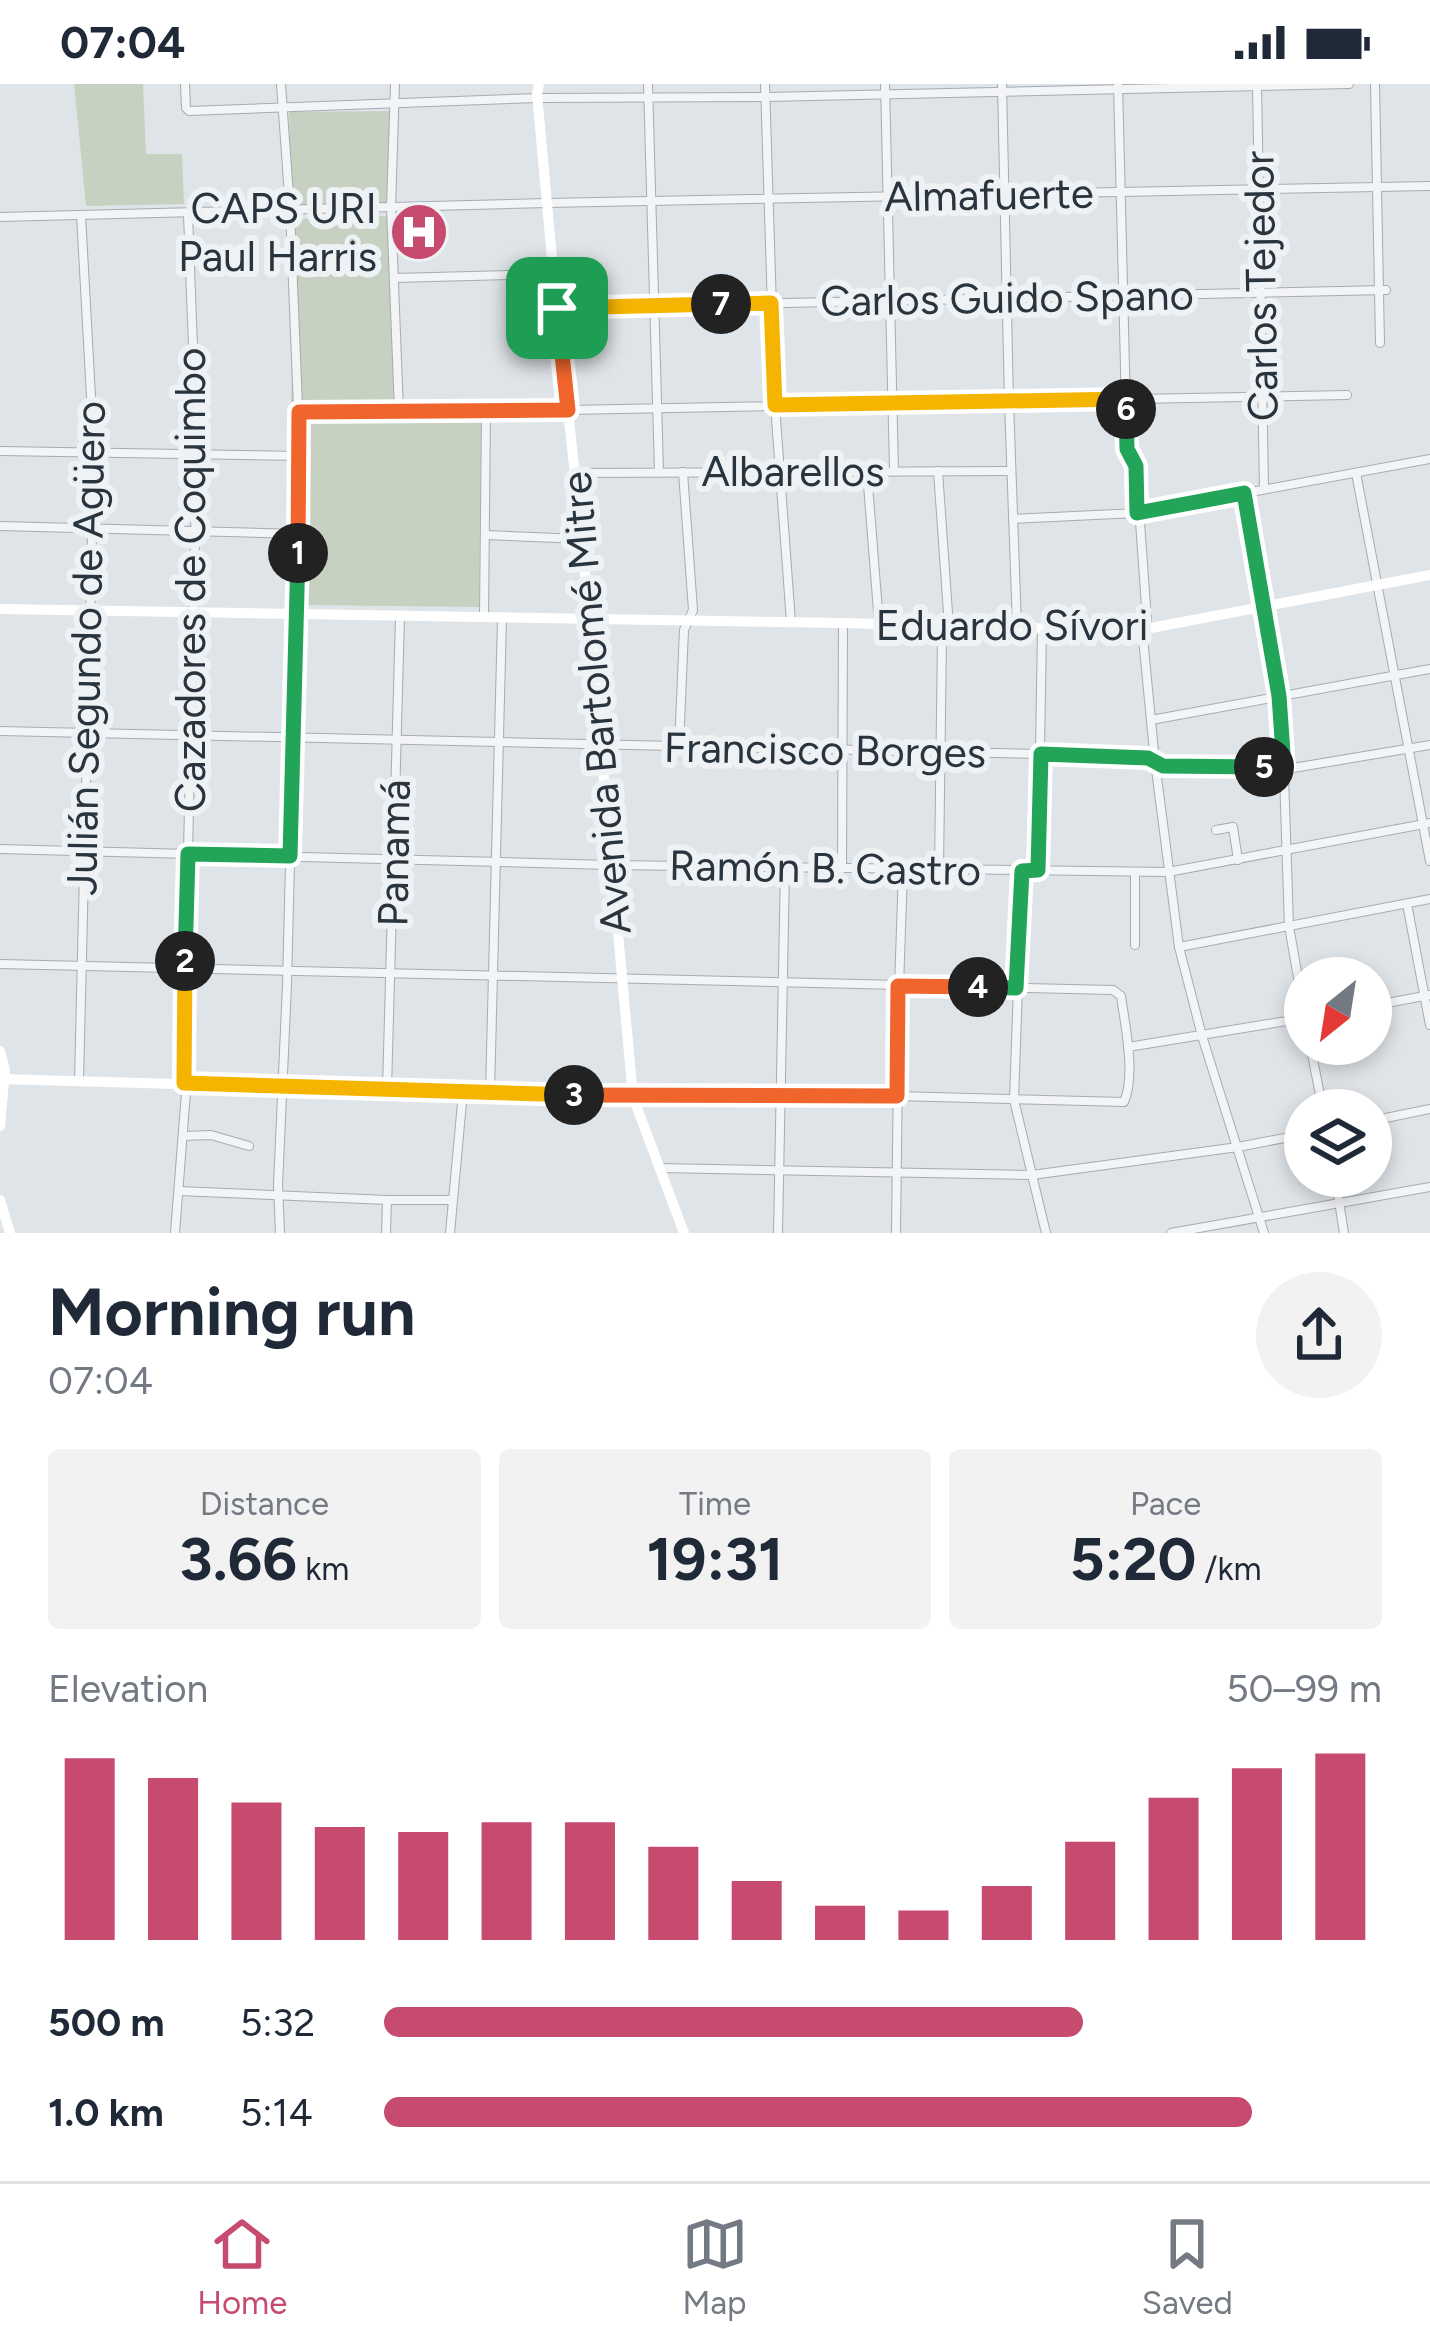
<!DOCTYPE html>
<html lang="en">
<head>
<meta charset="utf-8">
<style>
  body { margin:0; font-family:Figtree,sans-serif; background:#f2f2f3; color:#1f2937; height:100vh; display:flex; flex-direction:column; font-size:45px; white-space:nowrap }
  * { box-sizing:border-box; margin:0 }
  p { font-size:39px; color:#747a83 }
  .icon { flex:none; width:66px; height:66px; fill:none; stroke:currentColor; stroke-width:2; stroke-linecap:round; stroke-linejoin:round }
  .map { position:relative; height:1149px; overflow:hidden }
  .drawer { display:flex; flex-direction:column; background:#fff; flex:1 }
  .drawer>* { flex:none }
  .needle { width:78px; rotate:210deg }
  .controls { position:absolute; left:1284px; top:873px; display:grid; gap:24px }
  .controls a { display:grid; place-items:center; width:108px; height:108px; border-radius:50%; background:#fff; box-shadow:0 6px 18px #0003; font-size:60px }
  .pin { position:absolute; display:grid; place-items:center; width:102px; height:102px; color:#fff; margin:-51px; border-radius:24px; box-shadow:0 6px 18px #0006 }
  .km { position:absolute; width:60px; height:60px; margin:-30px; border-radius:50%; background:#222; color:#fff; font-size:33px; line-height:60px; text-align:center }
  .round { display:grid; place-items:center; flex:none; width:126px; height:126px; border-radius:63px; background:#f2f2f3 }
  .headline { display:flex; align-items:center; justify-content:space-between; height:204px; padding:0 48px }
  h1 { font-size:66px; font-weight:700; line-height:90px }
  .metrics { display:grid; grid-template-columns:repeat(3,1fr); gap:18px; height:204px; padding:12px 48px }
  .metrics div { display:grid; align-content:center; border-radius:12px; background:#f2f2f3; text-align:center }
  .metrics b { font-size:60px; font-weight:700 }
  .metrics small { font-size:33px; font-weight:400 }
  .metrics p { font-size:33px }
  .chart { height:336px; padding:24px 48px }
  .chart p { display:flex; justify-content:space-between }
  .chart svg { width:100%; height:216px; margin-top:12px; stroke:#c74a6f; stroke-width:6 }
  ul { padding:0 48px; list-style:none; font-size:39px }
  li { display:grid; grid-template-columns:192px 144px 1fr; align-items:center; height:90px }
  li i { height:30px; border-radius:15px; background:#c74a6f }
  .status { display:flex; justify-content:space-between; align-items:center; height:84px; padding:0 60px; background:#fff; direction:ltr }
  .status svg { height:33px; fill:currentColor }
  .menu { display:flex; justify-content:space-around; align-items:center; height:168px; border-top:3px solid #e0e1e3; background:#fff; font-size:33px; color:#747a83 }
  .menu a { display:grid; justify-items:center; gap:6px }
  .menu .on { color:#c74a6f }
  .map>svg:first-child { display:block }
  .green { fill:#c7d1c1 }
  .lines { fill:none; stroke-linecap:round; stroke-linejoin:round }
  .street-casing { stroke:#a5acb2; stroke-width:10 }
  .street { stroke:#f2f4f6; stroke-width:8 }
  .secondary { stroke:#fff; stroke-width:10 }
  .split-1-casing { stroke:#fff; stroke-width:24 }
  .split-2-casing { stroke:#fff; stroke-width:24 }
  .split-3-casing { stroke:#fff; stroke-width:24 }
  .split-4-casing { stroke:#fff; stroke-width:24 }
  .split-5-casing { stroke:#fff; stroke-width:24 }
  .split-6-casing { stroke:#fff; stroke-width:24 }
  .split-7-casing { stroke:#fff; stroke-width:24 }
  .split-8-casing { stroke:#fff; stroke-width:24 }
  .split-1 { stroke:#f0652b; stroke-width:15 }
  .split-2 { stroke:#22a559; stroke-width:15 }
  .split-3 { stroke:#f5b400; stroke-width:15 }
  .split-4 { stroke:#f0652b; stroke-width:15 }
  .split-5 { stroke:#22a559; stroke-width:15 }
  .split-6 { stroke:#22a559; stroke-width:15 }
  .split-7 { stroke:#f5b400; stroke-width:15 }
  .split-8 { stroke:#f5b400; stroke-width:15 }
  .labels { text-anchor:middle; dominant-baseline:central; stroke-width:12; stroke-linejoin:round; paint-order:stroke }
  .street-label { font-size:42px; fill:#29343e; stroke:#eef2f5 }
  .poi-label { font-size:42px; fill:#29343e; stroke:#eef2f5; text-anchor:end }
</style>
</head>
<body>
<div class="status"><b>07:04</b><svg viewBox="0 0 49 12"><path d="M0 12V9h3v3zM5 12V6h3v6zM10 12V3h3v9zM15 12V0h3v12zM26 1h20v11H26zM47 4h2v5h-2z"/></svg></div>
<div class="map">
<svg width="1430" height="1149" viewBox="0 0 1430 1149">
  <rect width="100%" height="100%" fill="#dfe4e8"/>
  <g class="green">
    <path d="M74,0H143L146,70H182L184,120L86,122Z"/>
    <path d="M390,27L391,121L291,123L289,28Z"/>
    <path d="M390,132L394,320L291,318L296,135Z"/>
    <path d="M481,334L479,523L305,521V507L303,506L309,335Z"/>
  </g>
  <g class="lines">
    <defs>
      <g id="street">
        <path d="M185,0L186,24L189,27L538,14L766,13L1349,0"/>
        <path d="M395,0L391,123L399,327"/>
        <path d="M648,0L659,388"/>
        <path d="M765,0L775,321L791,538"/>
        <path d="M885,0L894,387"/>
        <path d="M1002,0L1009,318L1017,543"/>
        <path d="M1118,0L1127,365L1136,382L1147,536L1143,554L1155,678L1179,863L1202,952L1264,1149"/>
        <path d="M1257,0L1264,404"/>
        <path d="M1375,0L1380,259"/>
        <path d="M0,133L547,119L1430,102"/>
        <path d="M394,194L553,190"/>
        <path d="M557,224L1386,206"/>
        <path d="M299,328L568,326L1347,311"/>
        <path d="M0,367L300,372"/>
        <path d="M938,387L948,529L942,552L939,786"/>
        <path d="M867,388L879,540"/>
        <path d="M576,389L1011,387"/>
        <path d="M1356,389L1430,777"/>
        <path d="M1013,435L1137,429L1430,375"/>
        <path d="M0,442L298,450"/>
        <path d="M486,451L582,455"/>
        <path d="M484,532L486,327"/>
        <path d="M1151,636L1430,585"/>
        <path d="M0,647L1041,670L1148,675L1163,682L1293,684L1430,661"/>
        <path d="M679,663L684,546L693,526L683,388"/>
        <path d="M1216,746L1233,743L1238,776"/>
        <path d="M0,765L611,781L1168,788L1430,739"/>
        <path d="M842,785L843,539"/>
        <path d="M1038,786L1042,545"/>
        <path d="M1022,787L1014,1016L1046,1149"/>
        <path d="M1407,820L1430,941"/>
        <path d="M1135,861V788"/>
        <path d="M1179,863L1430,815"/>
        <path d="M0,880L1113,906L1121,912C1125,941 1136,991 1124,1018L897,1012L633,1013"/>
        <path d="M1371,922L1430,911"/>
        <path d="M1310,960L1323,1026"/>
        <path d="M1128,963L1305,934L1289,842L1282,631L1244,409"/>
        <path d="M79,997L94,367L81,131"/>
        <path d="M387,1005L400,533"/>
        <path d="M490,1009L502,534"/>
        <path d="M1371,1037L1430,1025"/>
        <path d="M183,1052L211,1051L249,1062"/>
        <path d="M660,1084L1032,1091L1238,1063L1305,1050"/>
        <path d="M1335,1092L1344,1149"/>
        <path d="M179,1107L387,1116H453"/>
        <path d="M175,1149L186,1008L183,989L197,369L188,130"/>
        <path d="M280,1149L278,1101L287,901L300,372L290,126L281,0"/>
        <path d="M386,1149L387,1116"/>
        <path d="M450,1149L463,1008"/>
        <path d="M778,1149L785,784"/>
        <path d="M896,1149L899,903L903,786"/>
        <path d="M1171,1149L1430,1103"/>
      </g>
    </defs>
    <use href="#street" class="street-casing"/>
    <use href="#street" class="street"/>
    <g class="secondary">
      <path d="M539,0L537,10L555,207L582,455L633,1013L684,1149"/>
      <path d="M0,525L843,539L1135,547L1430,491"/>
      <path d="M0,967L5,986L0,1042"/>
      <path d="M0,995L633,1013"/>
      <path d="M0,1116L10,1149"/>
    </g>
  </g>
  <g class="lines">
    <defs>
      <path id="split-1" d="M298,469L299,328L568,326L557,224"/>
      <path id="split-2" d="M185,877L188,770L290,772L298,469"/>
      <path id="split-3" d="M185,877L184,999L574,1011"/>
      <path id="split-4" d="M574,1011L897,1012L898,902L978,903"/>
      <path id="split-5" d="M978,903L1016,904L1022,787L1038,786L1041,670L1148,674L1163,682L1264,683"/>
      <path id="split-6" d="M1126,325L1127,365L1136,382L1137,429L1244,409L1279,612L1284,683H1264"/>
      <path id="split-7" d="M721,220L771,219L775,321L1126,315V325"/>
      <path id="split-8" d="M557,224L721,220"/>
    </defs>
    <use href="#split-1" class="split-1-casing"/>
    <use href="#split-2" class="split-2-casing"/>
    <use href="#split-3" class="split-3-casing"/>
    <use href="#split-4" class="split-4-casing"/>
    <use href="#split-5" class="split-5-casing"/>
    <use href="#split-6" class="split-6-casing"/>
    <use href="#split-7" class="split-7-casing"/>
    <use href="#split-8" class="split-8-casing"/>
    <use href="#split-1" class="split-1"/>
    <use href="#split-2" class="split-2"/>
    <use href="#split-3" class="split-3"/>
    <use href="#split-4" class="split-4"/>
    <use href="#split-5" class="split-5"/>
    <use href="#split-6" class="split-6"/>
    <use href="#split-7" class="split-7"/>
    <use href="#split-8" class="split-8"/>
  </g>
  <defs>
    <symbol id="hospital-disc" viewBox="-11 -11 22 22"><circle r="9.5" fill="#c74a6f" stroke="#eef2f5"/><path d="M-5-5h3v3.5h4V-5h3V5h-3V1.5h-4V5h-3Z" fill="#fff"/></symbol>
  </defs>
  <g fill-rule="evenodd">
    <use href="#hospital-disc" x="386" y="115" width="66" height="66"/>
  </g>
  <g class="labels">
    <g class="street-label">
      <text transform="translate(989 111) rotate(-1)">Almafuerte</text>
      <text transform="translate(1261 202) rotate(-91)">Carlos Tejedor</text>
      <text transform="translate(1007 214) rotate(-1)">Carlos Guido Spano</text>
      <text x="793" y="387">Albarellos</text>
      <text transform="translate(190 496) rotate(-90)">Cazadores de Coquimbo</text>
      <text x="1012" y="541">Eduardo Sívori</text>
      <text transform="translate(86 564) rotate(-89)">Julián Segundo de Agüero</text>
      <text transform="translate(596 619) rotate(-95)">Avenida Bartolomé Mitre</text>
      <text transform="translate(825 666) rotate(1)">Francisco Borges</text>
      <text transform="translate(394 769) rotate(-89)">Panamá</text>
      <text transform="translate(825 784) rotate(1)">Ramón B. Castro</text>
    </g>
    <g class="poi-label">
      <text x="377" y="124">CAPS URI<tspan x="377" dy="48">Paul Harris</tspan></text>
    </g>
  </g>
</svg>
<div class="controls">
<a><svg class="needle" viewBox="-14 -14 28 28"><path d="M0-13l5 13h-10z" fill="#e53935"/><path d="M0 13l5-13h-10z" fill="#747a83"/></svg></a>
<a><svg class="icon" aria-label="layers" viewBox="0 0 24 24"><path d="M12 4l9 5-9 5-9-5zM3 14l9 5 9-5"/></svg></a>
</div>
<div class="pin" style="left:557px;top:224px;background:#1e9e55"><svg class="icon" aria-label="arrive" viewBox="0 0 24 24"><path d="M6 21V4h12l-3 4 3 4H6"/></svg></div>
<b class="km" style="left:298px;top:469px">1</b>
<b class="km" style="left:185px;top:877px">2</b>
<b class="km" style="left:574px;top:1011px">3</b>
<b class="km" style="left:978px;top:903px">4</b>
<b class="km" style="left:1264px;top:683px">5</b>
<b class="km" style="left:1126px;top:325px">6</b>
<b class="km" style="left:721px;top:220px">7</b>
</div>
<section class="drawer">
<div class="headline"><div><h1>Morning run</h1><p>07:04</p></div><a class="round"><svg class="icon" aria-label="share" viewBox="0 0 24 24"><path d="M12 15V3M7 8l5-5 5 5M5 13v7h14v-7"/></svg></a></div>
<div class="metrics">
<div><p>Distance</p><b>3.66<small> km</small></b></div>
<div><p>Time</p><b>19:31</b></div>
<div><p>Pace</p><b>5:20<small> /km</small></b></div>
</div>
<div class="chart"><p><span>Elevation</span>50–99 m</p>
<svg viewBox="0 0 160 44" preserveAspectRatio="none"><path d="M5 44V7M15 44V11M25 44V16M35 44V21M45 44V22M55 44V20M65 44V20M75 44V25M85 44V32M95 44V37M105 44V38M115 44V33M125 44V24M135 44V15M145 44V9M155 44V6"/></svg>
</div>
<ul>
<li><b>500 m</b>5:32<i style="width:70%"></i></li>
<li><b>1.0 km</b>5:14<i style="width:87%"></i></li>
</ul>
</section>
<nav class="menu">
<a class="on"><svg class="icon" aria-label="home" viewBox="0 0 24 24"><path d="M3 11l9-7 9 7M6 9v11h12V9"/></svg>Home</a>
<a><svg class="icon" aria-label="map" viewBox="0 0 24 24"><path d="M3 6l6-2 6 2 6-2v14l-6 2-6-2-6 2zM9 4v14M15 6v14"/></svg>Map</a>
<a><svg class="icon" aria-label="saved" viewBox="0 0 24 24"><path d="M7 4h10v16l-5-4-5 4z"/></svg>Saved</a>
</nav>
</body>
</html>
